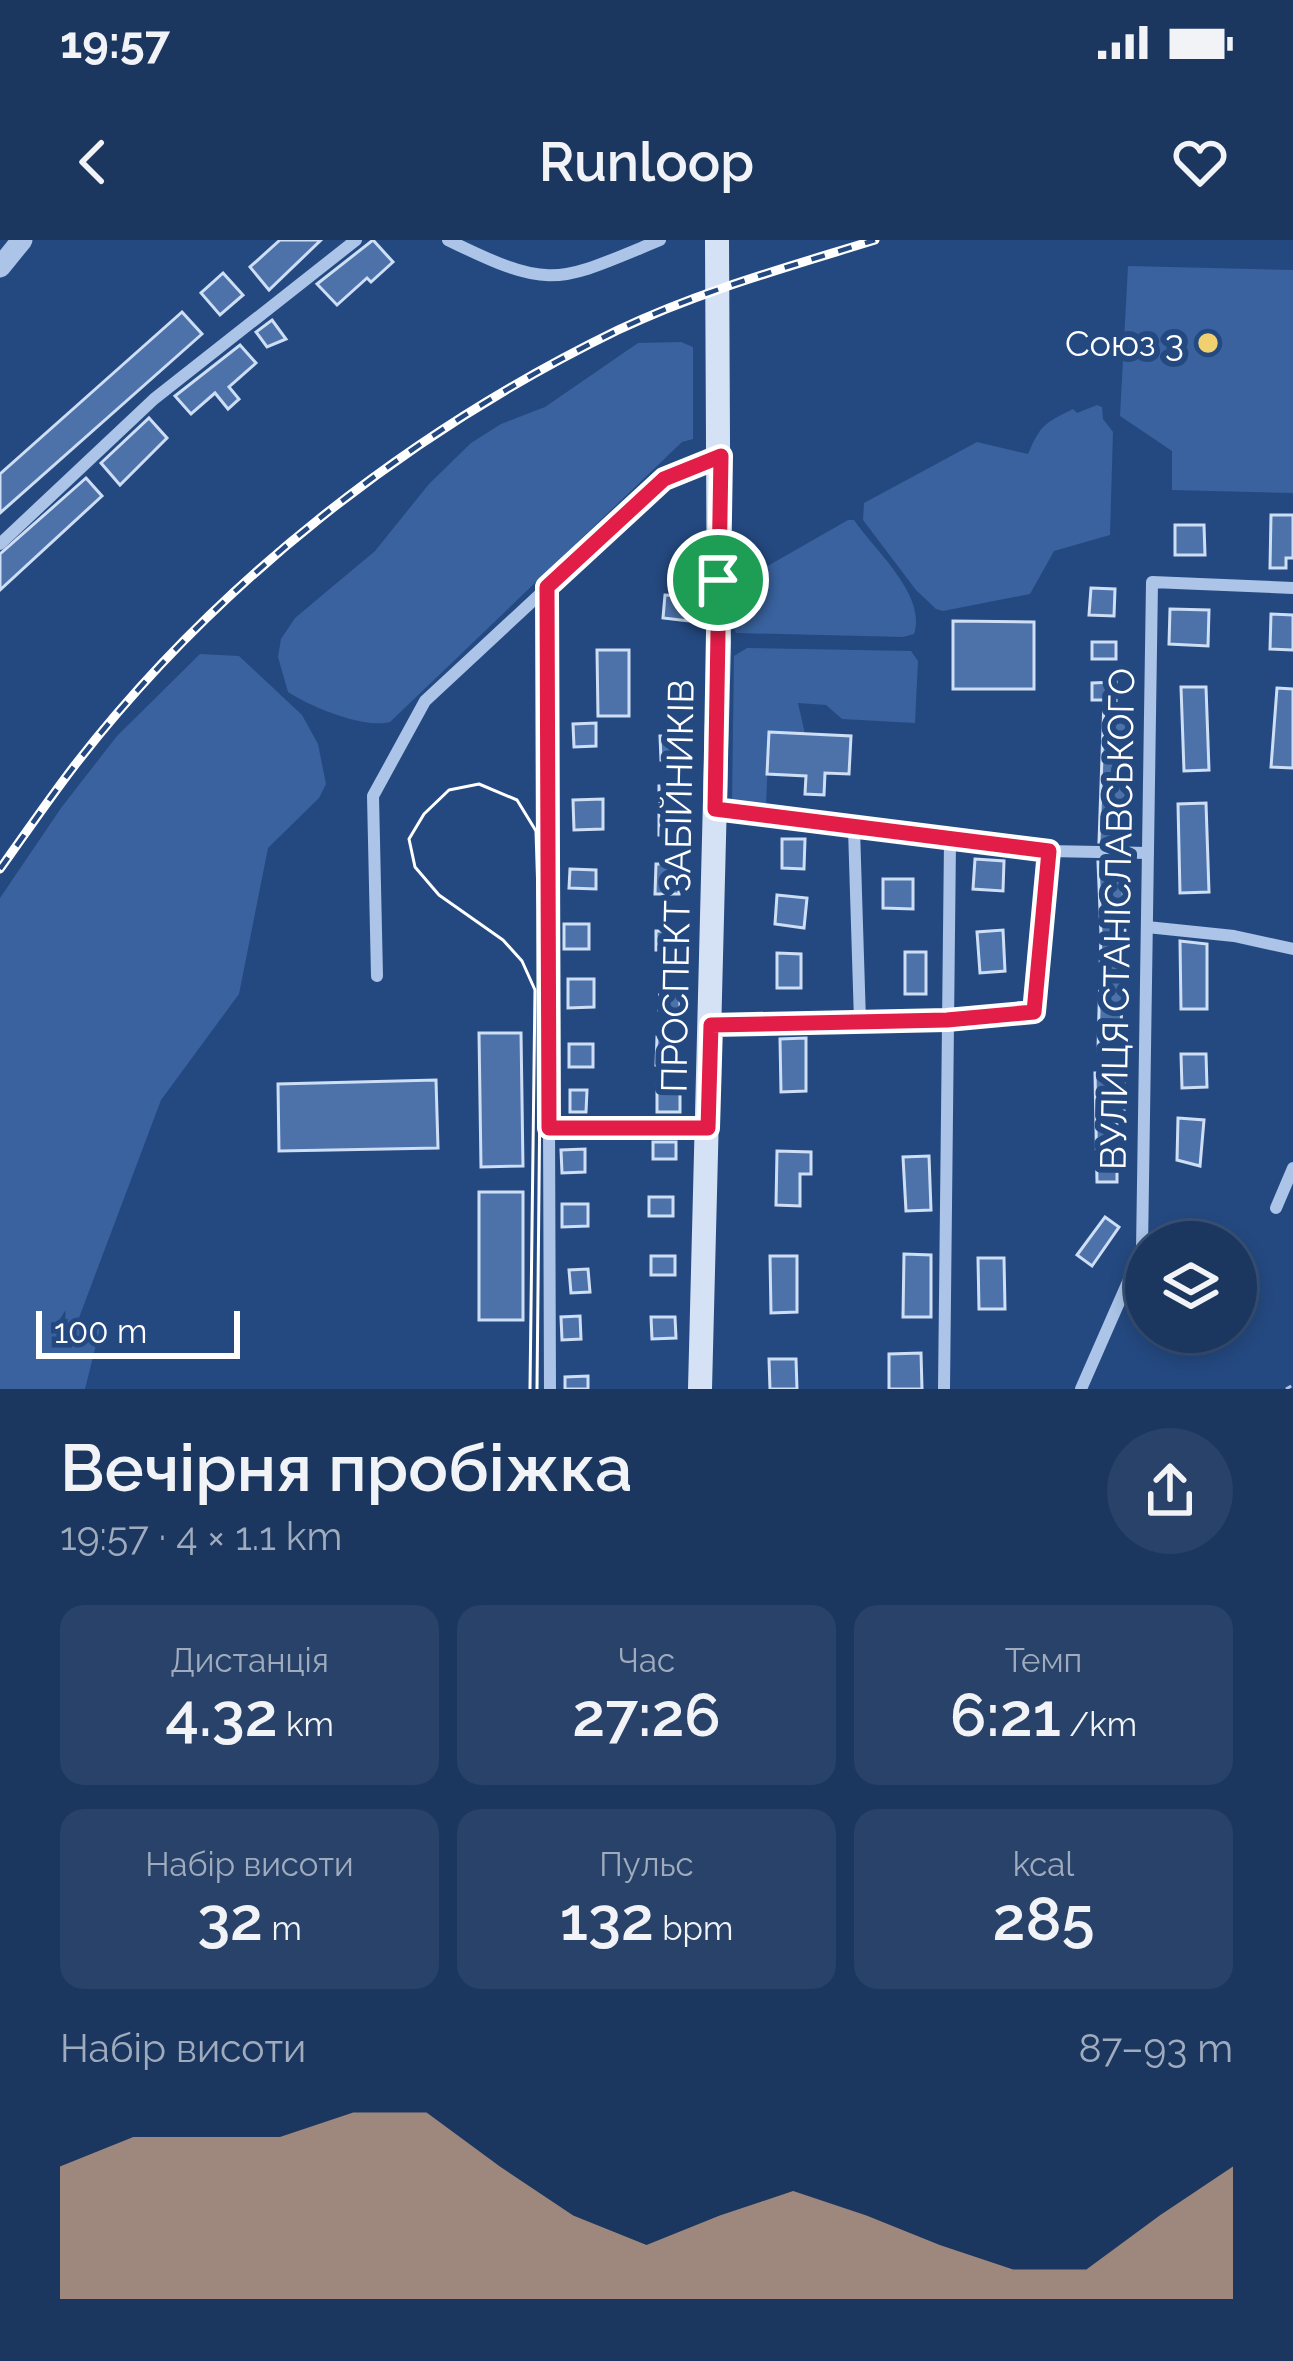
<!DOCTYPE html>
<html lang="uk">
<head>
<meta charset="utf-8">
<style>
  body { margin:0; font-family:Raleway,sans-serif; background:#284269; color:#f1f3f6; height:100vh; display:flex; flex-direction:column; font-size:45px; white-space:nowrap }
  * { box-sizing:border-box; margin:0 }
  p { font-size:39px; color:#a0acbd }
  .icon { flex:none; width:66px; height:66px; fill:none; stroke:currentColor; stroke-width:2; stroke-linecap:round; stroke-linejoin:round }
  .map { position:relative; height:1149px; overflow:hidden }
  .side { display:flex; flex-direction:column; background:#1b3760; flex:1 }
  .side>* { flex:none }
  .tools { position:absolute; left:1125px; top:981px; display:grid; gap:24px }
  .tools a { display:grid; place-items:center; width:132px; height:132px; border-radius:50%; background:#1b3760; box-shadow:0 6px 18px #0003,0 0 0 3px #395175; font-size:60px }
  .scale { position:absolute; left:36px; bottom:30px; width:204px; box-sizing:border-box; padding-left:12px; border:6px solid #fff; border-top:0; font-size:33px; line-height:42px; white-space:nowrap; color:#fff; -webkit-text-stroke:9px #244980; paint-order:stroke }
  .pin { position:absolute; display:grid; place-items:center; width:102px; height:102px; color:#fff; margin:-51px; border:6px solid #fff; border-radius:50%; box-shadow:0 3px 12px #0007 }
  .round { display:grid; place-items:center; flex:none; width:126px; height:126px; border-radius:63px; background:#284269 }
  .headline { display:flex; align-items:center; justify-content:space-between; height:204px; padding:0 60px }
  h1 { font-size:66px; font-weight:600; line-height:90px }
  .stats { display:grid; grid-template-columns:repeat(3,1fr); gap:18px; height:204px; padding:12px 60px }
  .stats div { display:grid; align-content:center; border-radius:24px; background:#284269; text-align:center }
  .stats b { font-size:60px; font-weight:600 }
  .stats small { font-size:33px; font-weight:400 }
  .stats p { font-size:33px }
  .chart { height:336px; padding:24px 60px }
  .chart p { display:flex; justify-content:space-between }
  .chart svg { width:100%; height:216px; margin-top:12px; fill:#d6ab8b; opacity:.7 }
  .status { display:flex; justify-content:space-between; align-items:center; height:84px; padding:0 60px; background:#1b3760; direction:ltr }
  .status svg { height:33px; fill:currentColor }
  header { display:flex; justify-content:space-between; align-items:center; height:156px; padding:0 60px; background:#1b3760; font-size:54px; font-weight:600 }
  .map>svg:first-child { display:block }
  .green { fill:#39629e }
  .building { fill:#4c72a9; stroke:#cedef5; stroke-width:3 }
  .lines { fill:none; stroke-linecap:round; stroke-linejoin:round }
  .path { stroke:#abc4e7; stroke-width:3; stroke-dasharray:6 9; stroke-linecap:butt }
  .minor { stroke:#abc4e7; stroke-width:12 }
  .tertiary { stroke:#abc4e7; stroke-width:21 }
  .secondary { stroke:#d5e2f6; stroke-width:24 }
  .tram { stroke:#fff; stroke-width:3 }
  .rail-casing { stroke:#fff; stroke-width:9 }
  .rail { stroke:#244980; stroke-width:4.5; stroke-dasharray:14; stroke-linecap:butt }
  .route-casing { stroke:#fff; stroke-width:24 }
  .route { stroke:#e11d48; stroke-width:15 }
  .poi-dot { fill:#f1d06f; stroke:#244980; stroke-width:4.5 }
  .labels { text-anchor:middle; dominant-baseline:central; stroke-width:12; stroke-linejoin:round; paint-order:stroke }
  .poi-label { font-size:36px; fill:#fff; stroke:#244980; text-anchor:end }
  .street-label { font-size:36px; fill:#fff; stroke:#244980 }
</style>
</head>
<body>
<div class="status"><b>19:57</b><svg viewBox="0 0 49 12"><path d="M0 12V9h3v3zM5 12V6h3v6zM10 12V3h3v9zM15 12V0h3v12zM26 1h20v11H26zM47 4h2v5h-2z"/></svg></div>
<header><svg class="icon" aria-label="back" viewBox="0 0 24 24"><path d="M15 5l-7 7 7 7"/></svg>Runloop<svg class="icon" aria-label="heart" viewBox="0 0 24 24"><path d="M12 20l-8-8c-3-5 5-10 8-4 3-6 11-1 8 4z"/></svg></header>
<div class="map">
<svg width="1293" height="1149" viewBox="0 0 1293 1149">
  <rect width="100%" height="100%" fill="#244980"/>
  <g class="green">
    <path d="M1128,26L1293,30V253L1172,250V211L1120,176Z"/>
    <path d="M681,102L693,107V199L682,202L390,482C364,489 311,467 288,452L278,417L281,399L295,378L375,311L429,244L471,203L501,184L545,167L638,103Z"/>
    <path d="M1097,165L1102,167L1103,179L1113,192L1110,295L1054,311L1030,354L943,371L936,369L916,350L863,280L864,263L977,202L1028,214C1041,185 1043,184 1073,169L1077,173Z"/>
    <path d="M848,280H854C875,311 927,355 914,394L903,397L736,393L732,383L736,344Z"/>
    <path d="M747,408L911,411L918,421L915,483L842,479L826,465L798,463L805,494L769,493L766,567L732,562L734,416Z"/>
    <path d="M200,414L239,416L302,475L318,504L326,544L319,558L268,608L239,754L161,860L77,1083L100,1089L85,1149H0V658L61,568L117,496Z"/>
  </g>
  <g class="building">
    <path d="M280,0H321L269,50L250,27Z"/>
    <path d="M373,0L393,22L371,42L367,38L337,65L317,44Z"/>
    <path d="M223,33L243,55L220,75L201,53Z"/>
    <path d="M182,72L202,94L0,273V234Z"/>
    <path d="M272,80L286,99L267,107L256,92Z"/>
    <path d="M240,105L256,123L229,147L239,159L228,169L215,153L191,174L175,156Z"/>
    <path d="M149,178L167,198L120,245L101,223Z"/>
    <path d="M86,238L102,256L0,350V314Z"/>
    <path d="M1271,275H1293V318H1286V328H1270Z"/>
    <path d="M1175,285H1204L1205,315H1175Z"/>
    <path d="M1091,348L1115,349L1114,376L1089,375Z"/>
    <path d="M665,355L692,357L690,381L663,378Z"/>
    <path d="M1170,369L1209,370L1208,406L1169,404Z"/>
    <path d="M1271,374L1293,375V410L1270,409Z"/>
    <path d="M953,381L1034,382V449H953Z"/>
    <rect x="1092" y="402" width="24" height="17"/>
    <path d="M597,410H629V476H598Z"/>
    <path d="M1116,442V471H1128L1124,602H1099L1104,460H1092V443Z"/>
    <path d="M1181,447H1206L1209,530L1184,531Z"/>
    <path d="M1277,448L1293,449V528L1271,527Z"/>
    <path d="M596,483V506L574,507L573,484Z"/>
    <path d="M769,492L851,496L849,534L825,533L824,555L805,554L806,536L767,534Z"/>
    <path d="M660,496H684L685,519L661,520Z"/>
    <path d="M659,546H680L681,596L659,595Z"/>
    <path d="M603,559V589L574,590L573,560Z"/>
    <path d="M1206,563L1209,652L1180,653L1178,564Z"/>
    <path d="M782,599H805L804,629L782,628Z"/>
    <path d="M975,619L1004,621L1003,651L973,649Z"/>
    <path d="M1098,622L1122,623L1125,694L1120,810H1098L1101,694Z"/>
    <path d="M656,624H679V654H655Z"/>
    <path d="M570,629L596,630V649L569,648Z"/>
    <path d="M883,639H913V669L883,668Z"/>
    <path d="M777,655L807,658L804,688L775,684Z"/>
    <rect x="564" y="684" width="25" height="25"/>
    <path d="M1003,690L1005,731L980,733L977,692Z"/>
    <rect x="656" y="691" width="24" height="19"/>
    <path d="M1180,701L1207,704V769H1181Z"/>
    <rect x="905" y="712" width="21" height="42"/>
    <path d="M777,713L801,714V748H777Z"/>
    <path d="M568,739H594V767L568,768Z"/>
    <path d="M660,746H680V770H659Z"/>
    <path d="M479,793H521L523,926L481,927Z"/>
    <path d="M657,797L679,798V825H656Z"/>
    <path d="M806,798V851L781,852L780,799Z"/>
    <rect x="569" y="804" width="24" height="23"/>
    <path d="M1181,814H1206L1207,847L1182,848Z"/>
    <path d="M1095,833H1124V873H1117V942H1097Z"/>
    <path d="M436,840L438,908L279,911L278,844Z"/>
    <rect x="657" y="845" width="23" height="27"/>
    <path d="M570,850H587L586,872H570Z"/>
    <path d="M1178,878L1204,880L1200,926L1177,920Z"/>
    <rect x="653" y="902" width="23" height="17"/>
    <path d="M585,909V932L562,933L561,910Z"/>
    <path d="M777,911L811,912V934H800V966L776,965Z"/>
    <path d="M929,916L931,970L906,971L903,917Z"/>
    <rect x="479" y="952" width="44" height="128"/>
    <rect x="649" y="957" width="24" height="19"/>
    <path d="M562,964H588V986L562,987Z"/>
    <path d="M1105,977L1119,987L1092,1026L1077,1015Z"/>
    <path d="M904,1014L931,1015V1077H903Z"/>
    <rect x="651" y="1016" width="24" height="19"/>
    <path d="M770,1016H797V1072L771,1073Z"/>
    <path d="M978,1018H1004L1005,1069H979Z"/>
    <path d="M588,1029L590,1052L571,1053L569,1030Z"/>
    <path d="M580,1076L581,1099L562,1100L561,1077Z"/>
    <path d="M651,1077H675L676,1098L652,1099Z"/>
    <path d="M921,1113L922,1149H889V1114Z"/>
    <path d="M769,1119H796L797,1149H770Z"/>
    <path d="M588,1136V1149H565V1137Z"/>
  </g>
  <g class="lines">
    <path class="path" d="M1286,1149L1293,1145"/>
    <g class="minor">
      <path d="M448,0C552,51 556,43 660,0"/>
      <path d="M0,304L154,159L356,0"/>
      <path d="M547,347L550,1149"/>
      <path d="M716,569L1049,611"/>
      <path d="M854,589L860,781"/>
      <path d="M1147,687L1234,696L1293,709"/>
      <path d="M377,736L373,556L425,461L664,239L719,216"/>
      <path d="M711,785L947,780L1034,772L1049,611L1148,613"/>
      <path d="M549,888H708"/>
      <path d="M1276,968L1293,928"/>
      <path d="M944,1149L950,601"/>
      <path d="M1081,1149L1142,1010L1152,342L1293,348"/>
    </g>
    <path class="tertiary" d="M0,27L22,0"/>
    <path class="secondary" d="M700,1149L719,402L717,0"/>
    <path class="tram" d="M530,1149L535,750L522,721L503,700L439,655L415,627L409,599L424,574L449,550L479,544L517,560L536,591L541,750L537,1149"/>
    <defs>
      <path id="rail" d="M0,629C25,594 49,559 75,525C217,342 410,191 618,90C700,51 788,27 875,0"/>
    </defs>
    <use href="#rail" class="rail-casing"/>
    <use href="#rail" class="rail"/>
  </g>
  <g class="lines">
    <defs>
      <path id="route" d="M721,216L715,569L1049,611L1034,772L947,780L711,785L708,888H549L547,347L664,239Z"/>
    </defs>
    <use href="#route" class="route-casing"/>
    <use href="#route" class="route"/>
  </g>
  <circle class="poi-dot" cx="1208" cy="103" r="12"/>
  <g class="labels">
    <g class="poi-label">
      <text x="1184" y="103">Союз 3</text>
    </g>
    <g class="street-label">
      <text transform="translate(677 646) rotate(-89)">ПРОСПЕКТ ЗАБІЙНИКІВ</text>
      <text transform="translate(1117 679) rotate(-89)">ВУЛИЦЯ СТАНІСЛАВСЬКОГО</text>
    </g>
  </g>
</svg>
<div class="tools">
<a><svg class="icon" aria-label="layers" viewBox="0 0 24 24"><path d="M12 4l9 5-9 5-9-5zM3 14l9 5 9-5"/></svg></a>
</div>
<div class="scale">100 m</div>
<div class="pin" style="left:718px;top:340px;background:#1e9e55"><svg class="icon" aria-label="arrive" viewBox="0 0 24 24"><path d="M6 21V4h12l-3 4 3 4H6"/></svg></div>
</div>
<section class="side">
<div class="headline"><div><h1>Вечірня пробіжка</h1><p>19:57 · 4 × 1.1 km</p></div><a class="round"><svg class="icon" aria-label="share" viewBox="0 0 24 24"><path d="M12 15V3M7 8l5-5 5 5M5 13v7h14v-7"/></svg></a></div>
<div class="stats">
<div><p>Дистанція</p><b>4.32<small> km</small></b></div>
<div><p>Час</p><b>27:26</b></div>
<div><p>Темп</p><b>6:21<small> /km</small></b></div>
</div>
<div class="stats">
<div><p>Набір висоти</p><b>32<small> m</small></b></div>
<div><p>Пульс</p><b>132<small> bpm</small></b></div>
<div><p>kcal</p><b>285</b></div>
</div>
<div class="chart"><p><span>Набір висоти</span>87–93 m</p>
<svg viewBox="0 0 160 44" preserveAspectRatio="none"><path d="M0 44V17L10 11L20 11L30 11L40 6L50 6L60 17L70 27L80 33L90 27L100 22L110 27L120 33L130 38L140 38L150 27L160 17V44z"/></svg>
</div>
</section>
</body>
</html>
